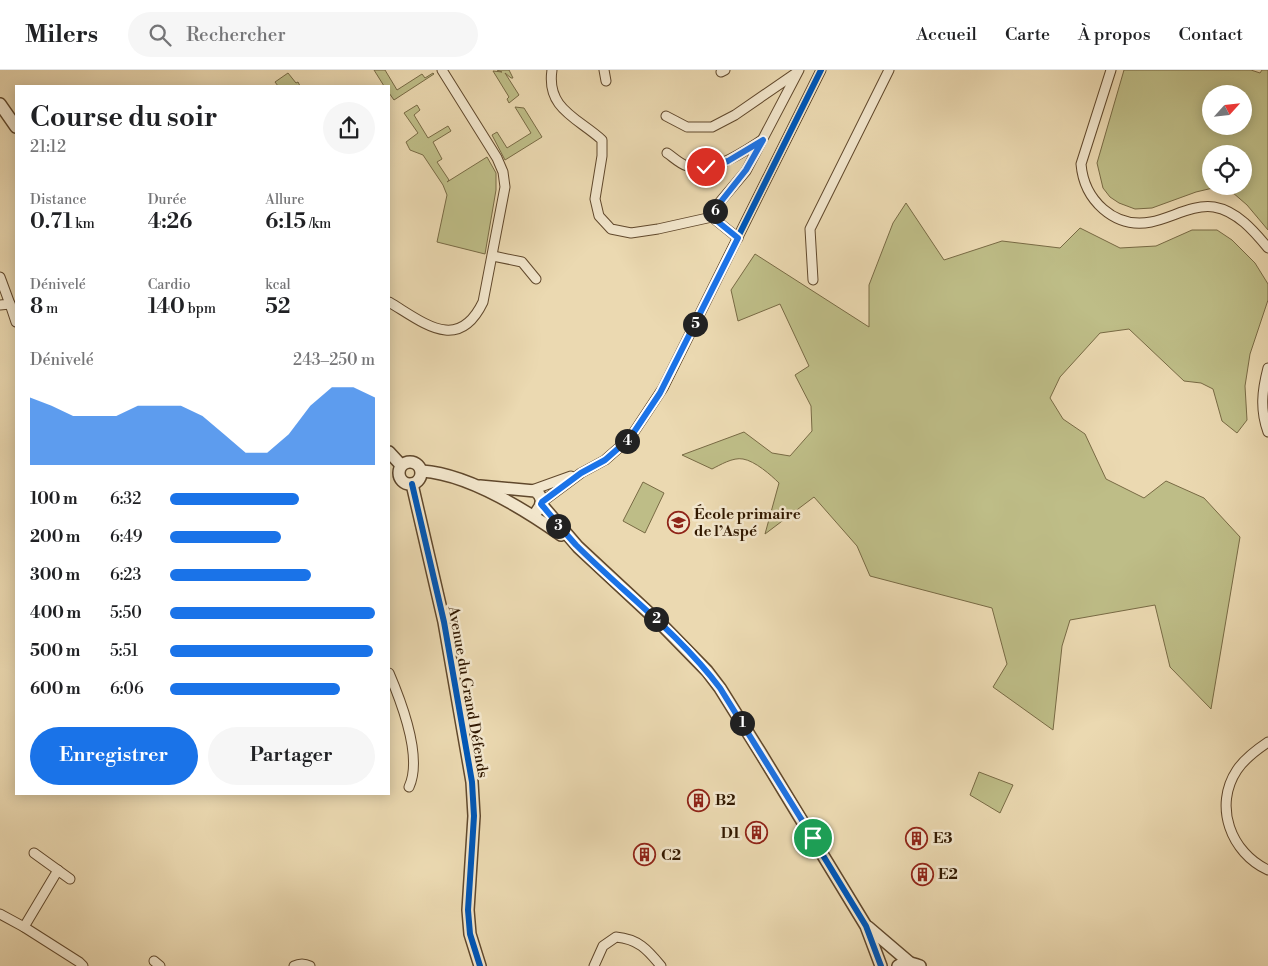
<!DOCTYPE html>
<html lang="fr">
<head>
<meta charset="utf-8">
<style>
  body { margin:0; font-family:"Libre Bodoni",serif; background:#f6f6f6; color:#202124; height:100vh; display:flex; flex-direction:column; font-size:19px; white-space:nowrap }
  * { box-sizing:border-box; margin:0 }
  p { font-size:16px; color:#757577 }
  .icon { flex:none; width:28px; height:28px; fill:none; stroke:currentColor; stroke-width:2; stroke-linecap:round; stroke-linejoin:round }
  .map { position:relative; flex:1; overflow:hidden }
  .sheet { position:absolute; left:15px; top:15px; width:375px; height:710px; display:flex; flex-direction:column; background:#fff; border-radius:0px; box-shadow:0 2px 12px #0003 }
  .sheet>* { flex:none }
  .needle { width:32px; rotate:63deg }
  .fabs { position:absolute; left:1202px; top:15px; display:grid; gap:10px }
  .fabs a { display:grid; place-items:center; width:50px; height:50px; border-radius:50%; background:#fff; box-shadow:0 2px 12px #0003; font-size:25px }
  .pin { position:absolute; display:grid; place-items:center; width:42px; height:42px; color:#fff; margin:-21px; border:2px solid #fff; border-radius:50%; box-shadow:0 1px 5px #0007 }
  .km { position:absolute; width:25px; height:25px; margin:-12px; border-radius:50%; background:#222; color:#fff; font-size:14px; line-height:25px; text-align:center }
  .round { display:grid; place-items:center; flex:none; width:52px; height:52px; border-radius:26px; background:#f6f6f6 }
  .summary { display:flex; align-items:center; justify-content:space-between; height:85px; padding:0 15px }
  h1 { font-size:28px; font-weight:600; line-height:38px }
  .stats { display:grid; grid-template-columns:repeat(3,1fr); gap:8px; height:85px; padding:5px 15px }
  .stats div { display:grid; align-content:center }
  .stats b { font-size:21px; font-weight:600 }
  .stats small { font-size:14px; font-weight:400 }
  .stats p { font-size:14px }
  .chart { height:140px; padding:10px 15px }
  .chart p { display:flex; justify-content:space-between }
  .chart svg { width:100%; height:90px; margin-top:5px; fill:#1a73e8; opacity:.7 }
  .button { display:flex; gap:10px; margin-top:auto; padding:10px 15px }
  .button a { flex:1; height:58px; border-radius:30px; background:#1a73e8; color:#fff; font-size:20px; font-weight:600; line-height:58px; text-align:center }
  .button a+a { background:#f6f6f6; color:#202124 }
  ul { padding:0 15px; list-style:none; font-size:16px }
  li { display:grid; grid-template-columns:80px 60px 1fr; align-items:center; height:38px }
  li i { height:12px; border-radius:6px; background:#1a73e8 }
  header { display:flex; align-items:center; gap:30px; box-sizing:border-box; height:70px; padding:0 25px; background:#fff; border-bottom:1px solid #e0e0e0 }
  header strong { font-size:24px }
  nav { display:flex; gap:28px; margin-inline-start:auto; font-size:18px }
  .search { width:350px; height:45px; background:#f6f6f6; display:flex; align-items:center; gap:12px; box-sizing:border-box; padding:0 18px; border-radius:28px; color:#757577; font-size:19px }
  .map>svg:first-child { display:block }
  .green { fill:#bebd87; stroke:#786a44; fill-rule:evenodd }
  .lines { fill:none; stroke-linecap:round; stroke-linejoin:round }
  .minor-casing { stroke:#60482c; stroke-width:11 }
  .tertiary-casing { stroke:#60482c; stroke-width:14 }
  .minor { stroke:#f2e6cc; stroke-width:9 }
  .tertiary { stroke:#f2e6cc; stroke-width:11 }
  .cycleway-casing { stroke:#f2e6cc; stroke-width:9 }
  .cycleway { stroke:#0057b8; stroke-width:6 }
  .route-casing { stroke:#fff; stroke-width:10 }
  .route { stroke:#1a73e8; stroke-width:6 }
  .labels { text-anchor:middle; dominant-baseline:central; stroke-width:5; stroke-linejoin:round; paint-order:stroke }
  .poi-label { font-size:15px; font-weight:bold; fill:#311800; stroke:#f2e6cc; text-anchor:start }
  .street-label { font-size:15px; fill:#311800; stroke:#f2e6cc }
</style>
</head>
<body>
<header>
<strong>Milers</strong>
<div class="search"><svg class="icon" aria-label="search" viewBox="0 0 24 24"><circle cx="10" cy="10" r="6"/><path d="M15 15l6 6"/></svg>Rechercher</div>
<nav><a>Accueil</a><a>Carte</a><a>À propos</a><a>Contact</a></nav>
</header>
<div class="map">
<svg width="1268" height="896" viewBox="0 0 1268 896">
  <rect width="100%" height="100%" fill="#ebd9b1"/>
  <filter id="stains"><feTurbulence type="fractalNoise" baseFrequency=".004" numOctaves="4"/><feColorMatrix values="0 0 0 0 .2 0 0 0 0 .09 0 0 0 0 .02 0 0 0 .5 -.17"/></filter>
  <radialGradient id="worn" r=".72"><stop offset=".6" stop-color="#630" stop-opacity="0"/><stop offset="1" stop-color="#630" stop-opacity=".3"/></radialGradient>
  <g class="green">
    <path d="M374,0H385L397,20L422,4L425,8L433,3L434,4L394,30L389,23V16H384Z"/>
    <path d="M497,0H509L513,8H511L505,3L519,25L509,33L507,29L509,27L493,1L502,2Z"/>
    <path d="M1124,0H1251L1260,3L1262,0H1268V160L1247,135L1232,122L1217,117L1196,122L1152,138L1135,139L1119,133L1110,127L1103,118L1097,93ZM1211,24H1244V56H1211ZM1211,84H1244V116H1211Z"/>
    <path d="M288,3L296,13L298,12L300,16H278L275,12Z"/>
    <path d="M417,35L420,40L414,45L428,68L448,56L451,61L433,72L442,89L437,92L449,110L447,112L487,87L496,103V120L485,184L437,172L447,125L443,115L423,85L410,80L406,72L418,63L404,43Z"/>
    <path d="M515,37L524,38L542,67L505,90L492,65L497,62L507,78L531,63Z"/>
    <path d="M906,133L944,190L1002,171L1060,178L1080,158L1120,178L1156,176L1192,160H1217L1232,170L1255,193L1268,214V230L1250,284L1245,316L1247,350L1237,363L1222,351L1213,319L1201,313L1184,311L1129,259L1100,263L1060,307L1050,328L1063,349L1085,364L1106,409L1144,428L1166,411L1204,428L1240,467L1211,639L1170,597L1155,535L1070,550L1062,576L1053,660L993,617L1007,594L992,538L870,506L857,476L814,427L765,464L779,413C771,405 755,391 743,389C733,387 720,395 712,399L682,385L744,362L772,383L790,386L812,361L811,336L795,305L809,296L780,234L738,251L731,220L755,184L869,257V215L893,153Z"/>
    <path d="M643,412L664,423L645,463L623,451Z"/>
    <path d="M979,702L1013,715L1000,743L970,725Z"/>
  </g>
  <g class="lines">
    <defs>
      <g id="minor">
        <path d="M552,0C546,39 578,48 602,70V86L595,129L599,146L611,159L631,163L658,159L712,147L719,133L746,101L799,0"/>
        <path d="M604,0L606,11"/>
        <path d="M1111,0L1081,94C1084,130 1114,159 1151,152C1172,148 1192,134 1214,137C1237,141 1254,161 1268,178"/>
        <path d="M721,2L725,0"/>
        <path d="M666,46L687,57H712L735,45L796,3"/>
        <path d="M667,83C673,87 680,94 687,96C714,103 740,84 762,70"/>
        <path d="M712,147L738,168"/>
        <path d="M493,186L522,192L536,209"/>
        <path d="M0,207L10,234L0,235"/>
        <path d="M813,210L810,159L889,0"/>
        <path d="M389,232C423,252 458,284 483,232L505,117L503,102L497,88L442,0"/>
        <path d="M10,234L16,252"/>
        <path d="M1268,298C1262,321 1260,340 1268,362"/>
        <path d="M532,420L571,406"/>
        <path d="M542,432L581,403L605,390L630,368L663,318L821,0"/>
        <path d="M389,603C401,631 423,687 409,717"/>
        <path d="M1268,672C1256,680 1245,688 1237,700C1213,736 1231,783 1268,800"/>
        <path d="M34,783L70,809"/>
        <path d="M0,844L24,857L79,892L83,896"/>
        <path d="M24,857L58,800"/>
        <path d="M154,891L160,896"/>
        <path d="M294,896C300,893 304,893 310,896"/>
        <path d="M594,896L603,876L616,867C638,869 647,879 661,896"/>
      </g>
      <g id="tertiary">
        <path d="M0,34L16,57"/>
        <path d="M389,382L401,395"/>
        <circle cx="410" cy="403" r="11"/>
        <path d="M422,401C467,404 524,439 561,465"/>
        <path d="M412,414L444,552L472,712L474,746L468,840L470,864L480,896"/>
        <path d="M480,416L535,421C543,426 543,434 537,441"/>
        <path d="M541,434L578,477L663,556L707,601L720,618L760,682L866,856L881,896"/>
        <path d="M868,857L909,892"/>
        <path d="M898,896C905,891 912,893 920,896"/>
      </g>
    </defs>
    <use href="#minor" class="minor-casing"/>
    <use href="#tertiary" class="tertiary-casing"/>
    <use href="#minor" class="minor"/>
    <use href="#tertiary" class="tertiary"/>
    <defs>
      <g id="cycleway">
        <path d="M412,414L444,552L472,712L474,746L468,840L470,864L480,896"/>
        <path d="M541,434L542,432L581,403L605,390L630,368L663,318L821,0"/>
        <path d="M578,477L663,556L707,601L720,618L760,682L866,856L881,896"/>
      </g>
    </defs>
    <use href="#cycleway" class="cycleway-casing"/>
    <use href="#cycleway" class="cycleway"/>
  </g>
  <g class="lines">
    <defs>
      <path id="route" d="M706,97L728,91L763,70L746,100L719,134L712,147L738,168L660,323L630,368L605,390L581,403L542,432L541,434C553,448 564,462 576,475C624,523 679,564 720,618L813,768"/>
    </defs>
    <use href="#route" class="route-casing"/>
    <use href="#route" class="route"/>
  </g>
  <defs>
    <symbol id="school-ring" viewBox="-11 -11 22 22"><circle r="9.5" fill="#f2e6cc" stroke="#8f2418" stroke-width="1.5"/><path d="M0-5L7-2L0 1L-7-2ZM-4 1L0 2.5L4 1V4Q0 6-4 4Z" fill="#8f2418"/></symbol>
    <symbol id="building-ring" viewBox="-11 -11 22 22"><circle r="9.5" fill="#f2e6cc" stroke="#8f2418" stroke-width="1.5"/><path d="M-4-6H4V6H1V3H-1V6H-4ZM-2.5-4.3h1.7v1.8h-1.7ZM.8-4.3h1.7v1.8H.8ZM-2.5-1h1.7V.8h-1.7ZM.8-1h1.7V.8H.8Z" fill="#8f2418"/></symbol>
  </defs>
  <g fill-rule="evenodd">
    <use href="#school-ring" x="666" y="440" width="25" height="25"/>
    <use href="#building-ring" x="686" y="718" width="25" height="25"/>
    <use href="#building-ring" x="744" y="750" width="25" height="25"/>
    <use href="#building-ring" x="904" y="756" width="25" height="25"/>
    <use href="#building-ring" x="632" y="772" width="25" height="25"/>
    <use href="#building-ring" x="910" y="792" width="25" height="25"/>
  </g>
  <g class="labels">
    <g class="poi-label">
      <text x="694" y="444">École primaire<tspan x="694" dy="17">de l’Aspé</tspan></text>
      <text x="715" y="730">B2</text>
      <text x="740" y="763" text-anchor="end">D1</text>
      <text x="933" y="768">E3</text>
      <text x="661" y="785">C2</text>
      <text x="938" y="804">E2</text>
    </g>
    <g class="street-label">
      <text transform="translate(468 622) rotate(80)">Avenue du Grand Défends</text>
    </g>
  </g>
  <rect width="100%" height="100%" filter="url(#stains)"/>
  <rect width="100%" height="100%" fill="url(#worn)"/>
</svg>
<div class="fabs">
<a><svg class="needle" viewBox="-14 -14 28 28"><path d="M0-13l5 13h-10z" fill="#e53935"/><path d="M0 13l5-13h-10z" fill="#757577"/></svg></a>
<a><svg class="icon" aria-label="locate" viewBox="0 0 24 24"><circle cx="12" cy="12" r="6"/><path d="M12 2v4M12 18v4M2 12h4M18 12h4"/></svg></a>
</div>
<div class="pin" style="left:813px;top:768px;background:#1e9e55"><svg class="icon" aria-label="arrive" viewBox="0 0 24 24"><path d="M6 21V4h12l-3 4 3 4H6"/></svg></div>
<div class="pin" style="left:706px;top:97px;background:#d93025"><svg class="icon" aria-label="check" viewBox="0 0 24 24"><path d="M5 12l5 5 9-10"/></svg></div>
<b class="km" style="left:742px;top:653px">1</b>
<b class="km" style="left:656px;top:549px">2</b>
<b class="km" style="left:558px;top:456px">3</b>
<b class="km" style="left:627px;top:371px">4</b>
<b class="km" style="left:695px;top:254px">5</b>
<b class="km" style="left:715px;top:141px">6</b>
<section class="sheet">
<div class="summary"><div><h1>Course du soir</h1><p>21:12</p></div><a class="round"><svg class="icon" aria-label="share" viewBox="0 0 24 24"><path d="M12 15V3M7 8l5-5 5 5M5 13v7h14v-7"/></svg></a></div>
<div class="stats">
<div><p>Distance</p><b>0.71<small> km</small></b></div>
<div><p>Durée</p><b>4:26</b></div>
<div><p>Allure</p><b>6:15<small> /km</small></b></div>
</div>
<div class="stats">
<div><p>Dénivelé</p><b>8<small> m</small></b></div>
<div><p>Cardio</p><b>140<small> bpm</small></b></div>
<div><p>kcal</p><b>52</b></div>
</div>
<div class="chart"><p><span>Dénivelé</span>243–250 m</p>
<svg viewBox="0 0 160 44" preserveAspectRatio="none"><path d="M0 44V11L10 15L20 20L30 20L40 20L50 15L60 15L70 15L80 20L90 29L100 38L110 38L120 29L130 15L140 6L150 6L160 11V44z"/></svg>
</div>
<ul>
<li><b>100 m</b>6:32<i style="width:63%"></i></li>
<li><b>200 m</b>6:49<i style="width:54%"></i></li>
<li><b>300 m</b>6:23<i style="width:69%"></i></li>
<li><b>400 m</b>5:50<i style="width:100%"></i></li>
<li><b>500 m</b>5:51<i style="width:99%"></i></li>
<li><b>600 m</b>6:06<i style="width:83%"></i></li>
</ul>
<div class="button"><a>Enregistrer</a><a>Partager</a></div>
</section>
</div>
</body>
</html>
